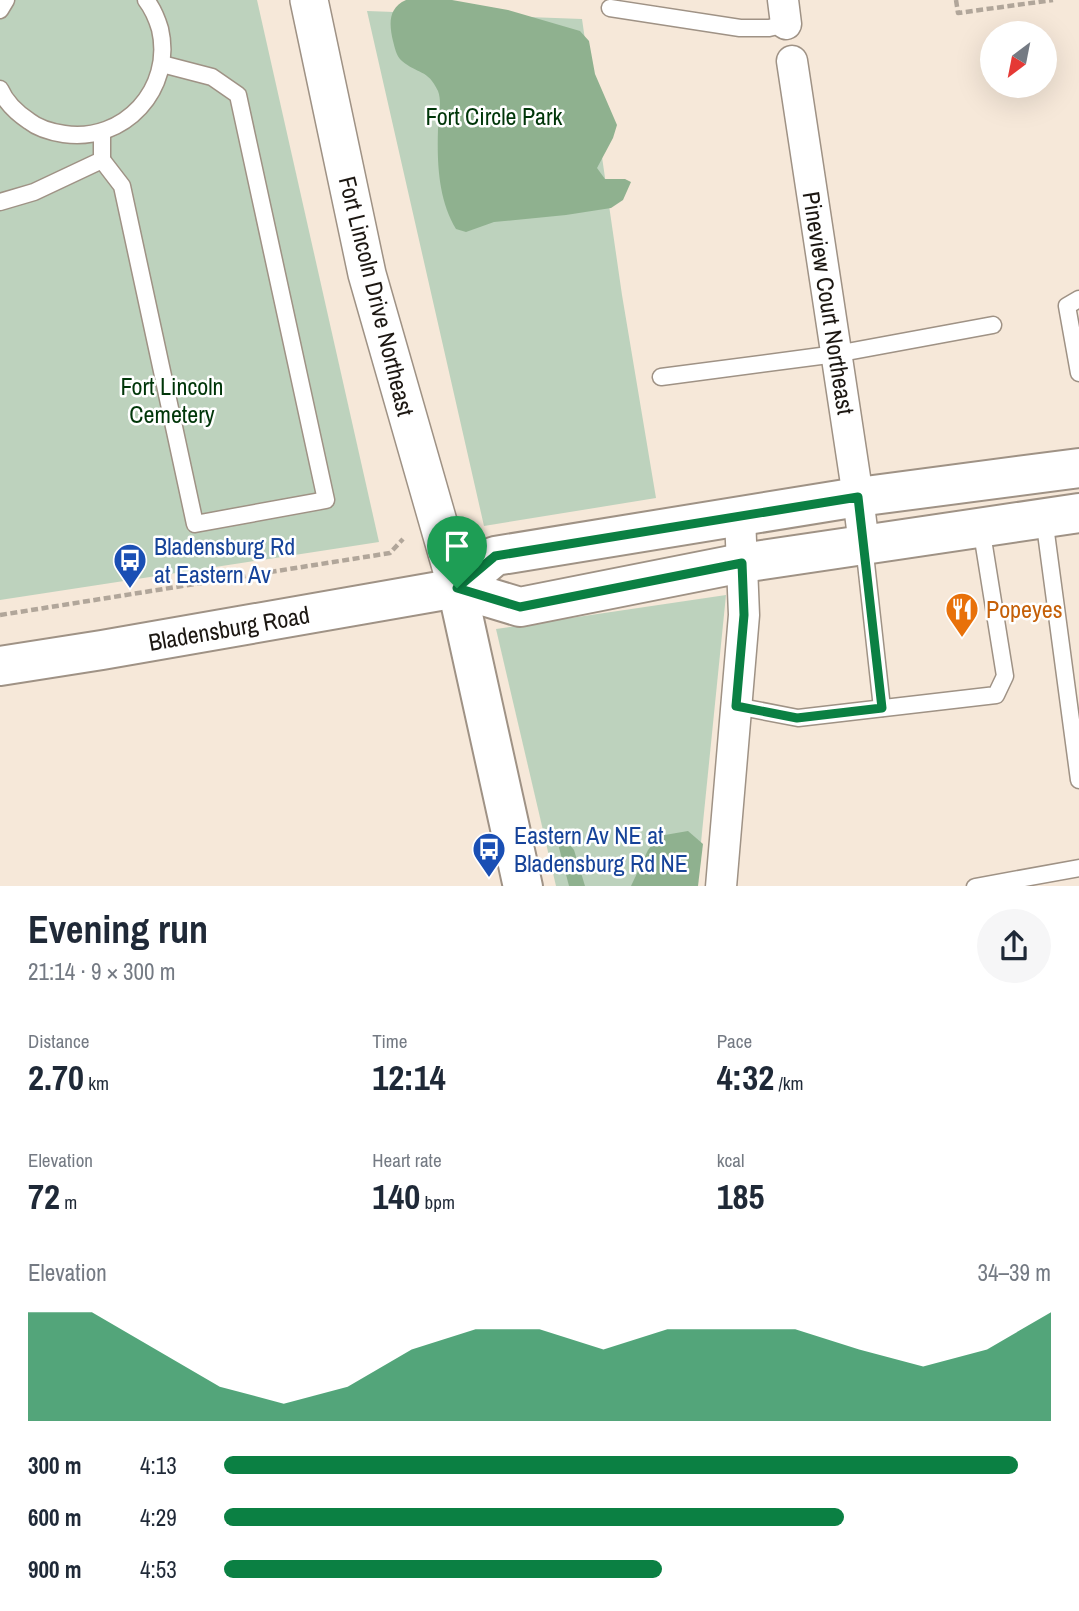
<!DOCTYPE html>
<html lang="en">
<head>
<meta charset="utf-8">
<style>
  body { margin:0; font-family:"Archivo Narrow",sans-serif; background:#f6f6f7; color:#1f2937; height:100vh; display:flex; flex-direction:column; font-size:26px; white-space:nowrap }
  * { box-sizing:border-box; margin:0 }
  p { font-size:23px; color:#747a83 }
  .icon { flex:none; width:38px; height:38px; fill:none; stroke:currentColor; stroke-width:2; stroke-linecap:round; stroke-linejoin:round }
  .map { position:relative; height:886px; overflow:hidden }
  .drawer { display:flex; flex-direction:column; background:#fff; flex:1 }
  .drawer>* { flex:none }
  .needle { width:46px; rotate:212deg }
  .fabs { position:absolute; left:980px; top:21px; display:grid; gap:14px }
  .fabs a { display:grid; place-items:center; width:77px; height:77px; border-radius:50%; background:#fff; box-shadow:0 7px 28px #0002; font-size:35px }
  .pin { position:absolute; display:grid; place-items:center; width:60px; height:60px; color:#fff; margin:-72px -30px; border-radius:50% 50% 50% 0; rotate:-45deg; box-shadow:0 0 7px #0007 }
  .pin .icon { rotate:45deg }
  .round { display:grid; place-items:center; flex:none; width:74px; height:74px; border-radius:37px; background:#f6f6f7 }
  .overview { display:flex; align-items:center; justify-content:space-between; height:119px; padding:0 28px }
  h1 { font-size:38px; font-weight:700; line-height:52px }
  .stats { display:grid; grid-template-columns:repeat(3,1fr); gap:10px; height:119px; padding:7px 28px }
  .stats div { display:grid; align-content:center }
  .stats b { font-size:35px; font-weight:700 }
  .stats small { font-size:19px; font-weight:400 }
  .stats p { font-size:19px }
  .chart { height:196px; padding:14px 28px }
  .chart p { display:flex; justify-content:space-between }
  .chart svg { width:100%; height:126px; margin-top:7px; fill:#0b8043; opacity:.7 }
  ul { padding:0 28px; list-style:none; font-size:23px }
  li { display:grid; grid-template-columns:112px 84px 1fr; align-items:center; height:52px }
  li i { height:18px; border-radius:9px; background:#0b8043 }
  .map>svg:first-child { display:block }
  .green { fill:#bdd2bd }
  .forest { fill:#8fb18f }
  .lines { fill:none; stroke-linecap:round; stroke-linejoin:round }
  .service-casing { stroke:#9f9285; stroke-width:19 }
  .minor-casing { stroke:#9f9285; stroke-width:33 }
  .tertiary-casing { stroke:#9f9285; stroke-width:40 }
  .secondary-casing { stroke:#9f9285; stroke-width:42 }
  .primary-casing { stroke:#9f9285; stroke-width:42 }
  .path { stroke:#b1a69a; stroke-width:4.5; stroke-dasharray:7 3.5; stroke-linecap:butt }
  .service { stroke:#fff; stroke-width:16 }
  .minor { stroke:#fff; stroke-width:30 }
  .tertiary { stroke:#fff; stroke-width:37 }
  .secondary { stroke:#fff; stroke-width:38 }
  .primary { stroke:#fff; stroke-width:38 }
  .route-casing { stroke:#fff; stroke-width:14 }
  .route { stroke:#0b8043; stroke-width:9 }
  .labels { text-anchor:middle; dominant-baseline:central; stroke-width:5; stroke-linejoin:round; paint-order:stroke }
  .park-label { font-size:24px; fill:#003609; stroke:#fff }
  .street-label { font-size:24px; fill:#1c1712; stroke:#fff }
  .transit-label { font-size:24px; fill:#164399; stroke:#fff; text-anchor:start }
  .food-label { font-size:24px; fill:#c56008; stroke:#fff; text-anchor:start }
</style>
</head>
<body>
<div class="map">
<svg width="1079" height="887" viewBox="0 0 1079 887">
  <rect width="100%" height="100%" fill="#f6e8d9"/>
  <g class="green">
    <path d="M0,0H257L379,542L0,600Z"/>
    <path d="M367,11L582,19L622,295L656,498L484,526Z"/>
    <path d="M726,595L698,872L688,886H556L496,629Z"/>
  </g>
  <g class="forest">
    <path d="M406,0H452L508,10L580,31L589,41L595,74L617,125L613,138L597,168L605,179H625L631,182L623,200L611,208L566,215L494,222L466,232L456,229C438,199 437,162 438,129C439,118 442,101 438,91C428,69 417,74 402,61C396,56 395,48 393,41C389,24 388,8 406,0Z"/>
    <path d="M688,831L703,844L698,886H631L648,850L659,836Z"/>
    <path d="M560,833L574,850L585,886H569L556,836Z"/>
  </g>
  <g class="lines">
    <defs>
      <g id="service">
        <path d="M610,8L740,28H769L786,24"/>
        <path d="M0,10L6,0"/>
        <path d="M0,89C6,103 17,113 29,121C39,129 51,132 64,134C124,143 174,89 160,29C157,19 153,9 146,0"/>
        <path d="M102,160L122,186L195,524L326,500L238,95L212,77L162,64"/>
        <path d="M0,202L34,192L102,160V132"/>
        <path d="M1079,299L1067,306L1079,373"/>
        <path d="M661,377L836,354L993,325"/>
        <path d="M1044,518L1079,780"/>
        <path d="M864,545L882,708"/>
        <path d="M736,706L798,718L996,695L1005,676L981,527"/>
        <path d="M975,887L1079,868"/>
      </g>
      <g id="minor">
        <path d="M783,0L786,24"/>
        <path d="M792,61L858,497L864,545"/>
        <path d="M721,887L744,615L740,517"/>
      </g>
      <path id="tertiary" d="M309,0L367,274L457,588"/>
      <path id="secondary" d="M457,588L523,887"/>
      <g id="primary">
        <path d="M457,588L495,556L858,497L1079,468"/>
        <path d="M0,666L102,650L457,588L520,607L742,563L1079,513"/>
      </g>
    </defs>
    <use href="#service" class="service-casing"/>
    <use href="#minor" class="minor-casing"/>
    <use href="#tertiary" class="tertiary-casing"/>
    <use href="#secondary" class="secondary-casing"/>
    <use href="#primary" class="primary-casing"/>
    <g class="path">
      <path d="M956,0L958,13L1053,0"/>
      <path d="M0,615L390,553L403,539"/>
    </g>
    <use href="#service" class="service"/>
    <use href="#minor" class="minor"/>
    <use href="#tertiary" class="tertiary"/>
    <use href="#secondary" class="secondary"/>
    <use href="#primary" class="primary"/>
  </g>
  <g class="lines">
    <defs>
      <path id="route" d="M858,497L882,708L797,718L736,706L744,615L742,563L520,607L457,588L495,556Z"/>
    </defs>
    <use href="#route" class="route-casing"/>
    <use href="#route" class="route"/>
  </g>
  <defs>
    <symbol id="bus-pin" viewBox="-11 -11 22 30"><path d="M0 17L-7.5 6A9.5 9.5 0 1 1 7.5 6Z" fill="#1a4fb4" stroke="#fff"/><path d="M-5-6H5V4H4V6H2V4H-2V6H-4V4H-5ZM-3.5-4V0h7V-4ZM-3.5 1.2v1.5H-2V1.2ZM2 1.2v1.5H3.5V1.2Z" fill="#fff"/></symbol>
    <symbol id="restaurant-pin" viewBox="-11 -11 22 30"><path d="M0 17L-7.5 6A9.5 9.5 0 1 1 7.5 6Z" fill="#e8710a" stroke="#fff"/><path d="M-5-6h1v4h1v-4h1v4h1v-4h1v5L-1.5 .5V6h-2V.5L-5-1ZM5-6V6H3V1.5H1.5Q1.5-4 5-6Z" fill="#fff"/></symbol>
  </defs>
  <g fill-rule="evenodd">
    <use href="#bus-pin" x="111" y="541" width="38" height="52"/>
    <use href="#restaurant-pin" x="943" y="590" width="38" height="52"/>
    <use href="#bus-pin" x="470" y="830" width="38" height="52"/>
  </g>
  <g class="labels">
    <g class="park-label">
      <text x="494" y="116">Fort Circle Park</text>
      <text x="172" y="386">Fort Lincoln<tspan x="172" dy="28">Cemetery</tspan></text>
    </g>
    <g class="street-label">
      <text transform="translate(377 296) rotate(76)">Fort Lincoln Drive Northeast</text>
      <text transform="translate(829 303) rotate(81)">Pineview Court Northeast</text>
      <text transform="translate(229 628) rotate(-10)">Bladensburg Road</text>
    </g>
    <g class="transit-label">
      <text x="154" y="546">Bladensburg Rd<tspan x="154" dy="28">at Eastern Av</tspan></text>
      <text x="514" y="835">Eastern Av NE at<tspan x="514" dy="28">Bladensburg Rd NE</tspan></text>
    </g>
    <g class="food-label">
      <text x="986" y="609">Popeyes</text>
    </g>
  </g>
</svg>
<div class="fabs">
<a><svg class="needle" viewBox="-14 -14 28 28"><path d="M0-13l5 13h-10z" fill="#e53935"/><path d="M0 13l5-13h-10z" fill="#747a83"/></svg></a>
</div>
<div class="pin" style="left:457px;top:588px;background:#1e9e55"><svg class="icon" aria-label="arrive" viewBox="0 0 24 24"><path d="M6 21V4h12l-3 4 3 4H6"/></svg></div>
</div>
<section class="drawer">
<div class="overview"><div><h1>Evening run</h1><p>21:14 · 9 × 300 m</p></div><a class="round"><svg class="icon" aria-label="share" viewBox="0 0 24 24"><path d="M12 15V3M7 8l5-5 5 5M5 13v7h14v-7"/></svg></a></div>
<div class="stats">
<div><p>Distance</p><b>2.70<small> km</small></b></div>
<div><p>Time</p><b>12:14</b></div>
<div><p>Pace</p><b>4:32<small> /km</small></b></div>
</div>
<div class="stats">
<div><p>Elevation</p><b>72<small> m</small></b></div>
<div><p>Heart rate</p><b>140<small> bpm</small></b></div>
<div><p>kcal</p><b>185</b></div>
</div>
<div class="chart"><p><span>Elevation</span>34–39 m</p>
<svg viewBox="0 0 160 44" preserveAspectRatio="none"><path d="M0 44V6L10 6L20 19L30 32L40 38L50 32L60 19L70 12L80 12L90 19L100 12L110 12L120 12L130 19L140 25L150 19L160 6V44z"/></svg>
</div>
<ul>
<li><b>300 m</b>4:13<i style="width:96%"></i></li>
<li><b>600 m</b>4:29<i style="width:75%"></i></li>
<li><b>900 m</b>4:53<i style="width:53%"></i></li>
</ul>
</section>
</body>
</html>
